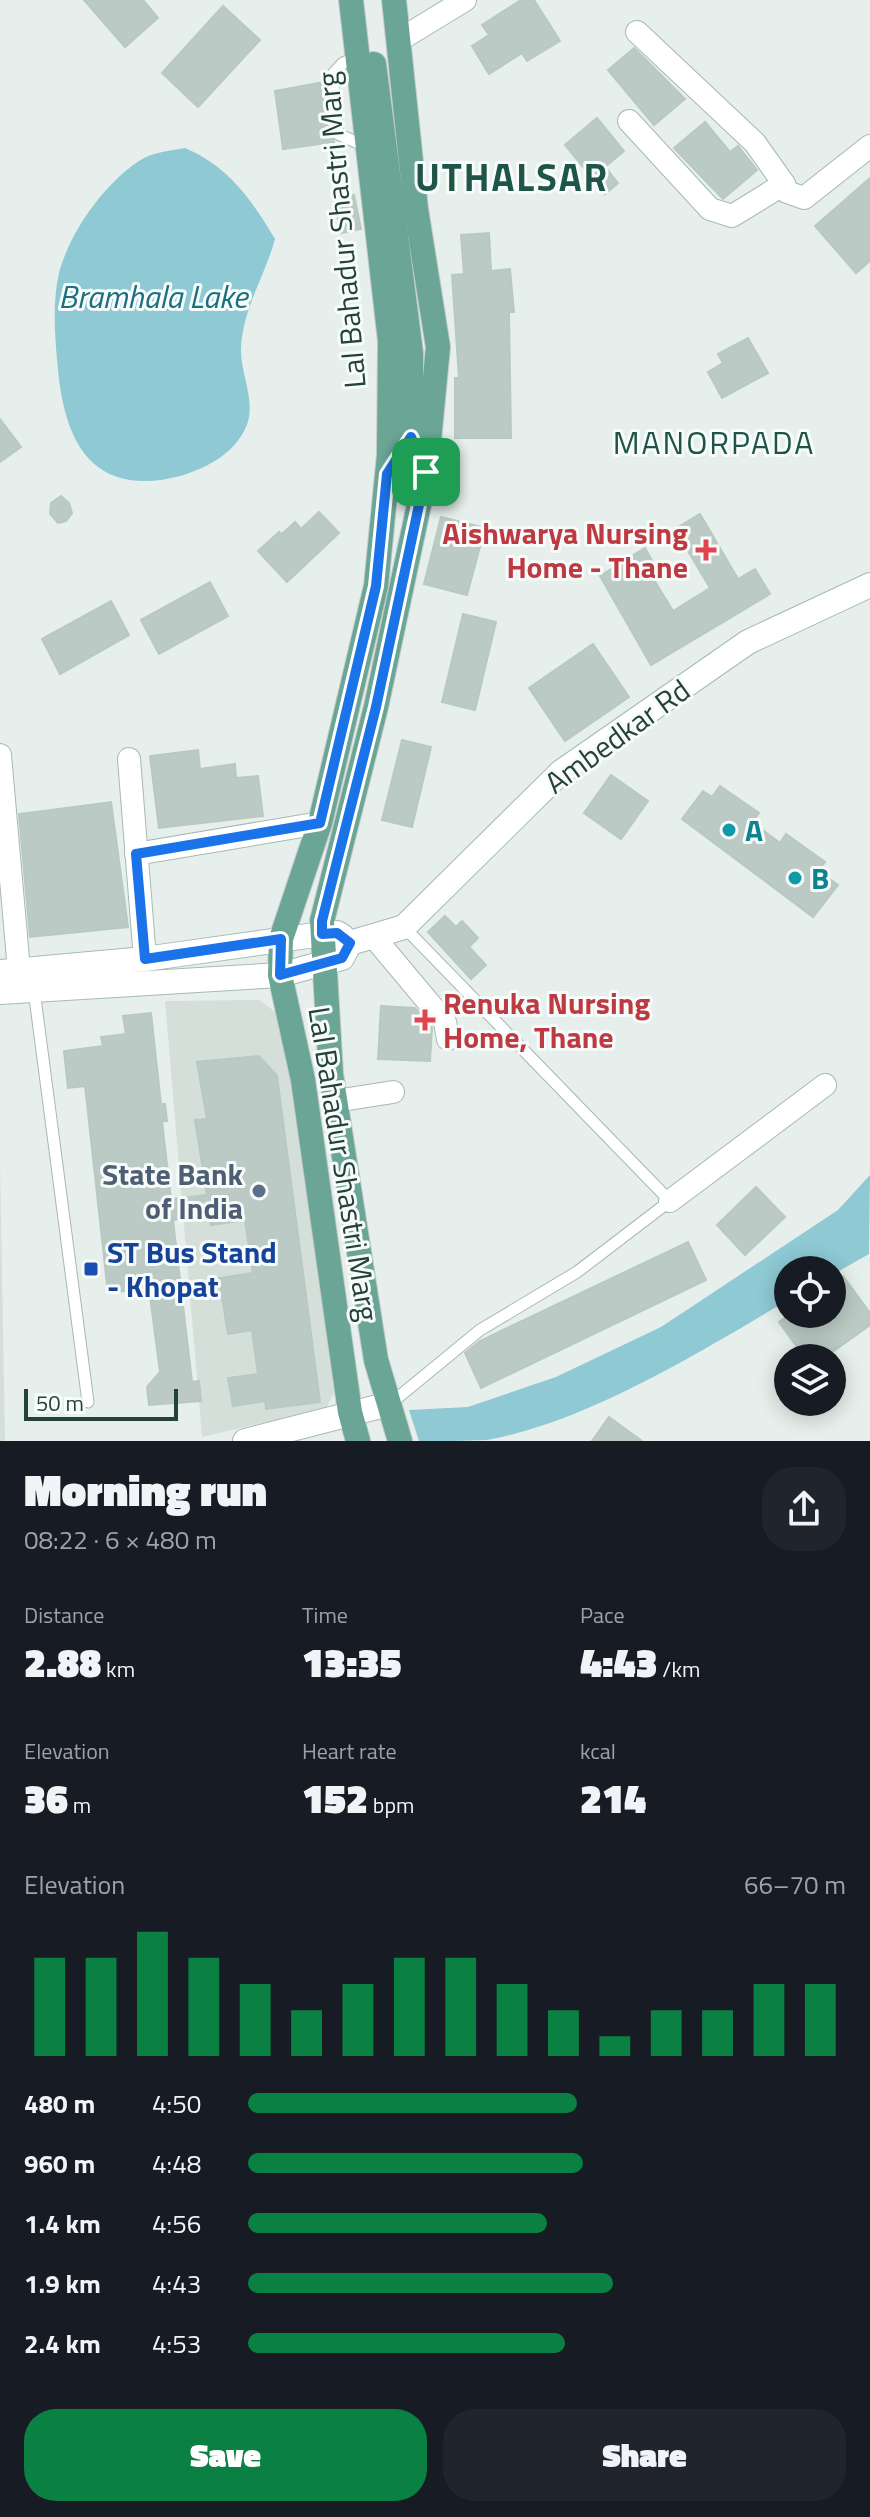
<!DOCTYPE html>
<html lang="en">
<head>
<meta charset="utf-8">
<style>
  body { margin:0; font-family:"Titillium Web",sans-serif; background:#20242c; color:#f1f3f6; height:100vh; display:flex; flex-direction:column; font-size:30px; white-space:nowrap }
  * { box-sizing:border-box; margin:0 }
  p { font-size:26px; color:#9ea1a6 }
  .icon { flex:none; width:44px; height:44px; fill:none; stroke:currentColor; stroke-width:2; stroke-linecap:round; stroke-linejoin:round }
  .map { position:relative; height:1441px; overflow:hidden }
  .panel { display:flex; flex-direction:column; background:#171b24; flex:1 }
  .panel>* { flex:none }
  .fabs { position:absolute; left:774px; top:1256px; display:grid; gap:16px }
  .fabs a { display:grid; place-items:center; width:72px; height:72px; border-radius:50%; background:#171b24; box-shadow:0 4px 20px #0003; font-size:40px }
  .scale { position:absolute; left:24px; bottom:20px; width:154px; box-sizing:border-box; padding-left:8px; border:4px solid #24423a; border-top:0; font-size:22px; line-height:28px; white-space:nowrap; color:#24423a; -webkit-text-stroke:6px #f7fbf9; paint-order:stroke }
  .pin { position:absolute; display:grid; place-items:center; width:68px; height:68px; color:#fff; margin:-34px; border-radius:16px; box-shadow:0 4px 12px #0006 }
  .round { display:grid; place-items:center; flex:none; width:84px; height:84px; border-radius:32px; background:#20242c }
  .head { display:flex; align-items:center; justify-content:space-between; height:136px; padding:0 24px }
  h1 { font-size:44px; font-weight:800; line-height:60px }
  .metrics { display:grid; grid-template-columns:repeat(3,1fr); gap:12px; height:136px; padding:8px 24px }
  .metrics div { display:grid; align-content:center }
  .metrics b { font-size:40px; font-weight:800 }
  .metrics small { font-size:22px; font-weight:400 }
  .metrics p { font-size:22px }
  .chart { height:224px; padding:16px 24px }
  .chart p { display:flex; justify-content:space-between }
  .chart svg { width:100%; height:144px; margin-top:8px; stroke:#0b8043; stroke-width:6 }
  .action { display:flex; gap:16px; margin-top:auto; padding:16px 24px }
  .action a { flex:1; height:92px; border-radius:32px; background:#0b8043; color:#fff; font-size:32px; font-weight:800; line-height:92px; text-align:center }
  .action a+a { background:#20242c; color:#f1f3f6 }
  ul { padding:0 24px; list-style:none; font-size:26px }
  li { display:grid; grid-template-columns:128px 96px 1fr; align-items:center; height:60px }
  li i { height:20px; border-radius:10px; background:#0b8043 }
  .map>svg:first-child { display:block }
  .built { fill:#d4dfda }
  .water { fill:#8ec9d4 }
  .building { fill:#bbcac4; stroke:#b8c9c2; stroke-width:2 }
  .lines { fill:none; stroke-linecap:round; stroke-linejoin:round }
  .service-casing { stroke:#a8b8b2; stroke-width:13 }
  .minor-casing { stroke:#a8b8b2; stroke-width:24 }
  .tertiary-casing { stroke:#a8b8b2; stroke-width:26 }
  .secondary-casing { stroke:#a4bbb3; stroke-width:26 }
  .primary-casing { stroke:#c2cac8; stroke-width:26 }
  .service { stroke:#fff; stroke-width:11 }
  .minor { stroke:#fff; stroke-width:22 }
  .tertiary { stroke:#fff; stroke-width:24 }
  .secondary { stroke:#fff; stroke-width:24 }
  .primary { stroke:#6aa596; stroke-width:24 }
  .route-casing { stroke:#fff; stroke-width:16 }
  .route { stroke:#1a73e8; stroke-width:10 }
  .health-dot { fill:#e0444e; stroke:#f7fbf9; stroke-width:3 }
  .culture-dot { fill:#0f9aa8; stroke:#f7fbf9; stroke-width:3 }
  .service-dot { fill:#5c6f8a; stroke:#f7fbf9; stroke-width:3 }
  .transit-dot { fill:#1a4fb4; stroke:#f7fbf9; stroke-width:3 }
  .labels { text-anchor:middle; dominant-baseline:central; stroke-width:6; stroke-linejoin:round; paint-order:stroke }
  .street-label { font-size:30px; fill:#24423a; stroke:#f7fbf9 }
  .health-label { font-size:30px; font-weight:bold; fill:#be3a42; stroke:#f7fbf9; text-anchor:end }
  .culture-label { font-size:30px; font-weight:bold; fill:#0d838f; stroke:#f7fbf9; text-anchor:start }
  .service-label { font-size:30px; font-weight:bold; fill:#4e5e75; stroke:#f7fbf9; text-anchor:end }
  .transit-label { font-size:30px; font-weight:bold; fill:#164399; stroke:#f7fbf9; text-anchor:start }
  .water-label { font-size:32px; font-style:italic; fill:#1c6f80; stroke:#f7fbf9 }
  .neighbourhood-label { font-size:32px; letter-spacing:2px; fill:#1f5548; stroke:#f7fbf9 }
  .district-label { font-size:38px; font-weight:bold; letter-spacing:2px; fill:#1f5548; stroke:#f7fbf9 }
</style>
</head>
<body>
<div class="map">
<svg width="870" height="1441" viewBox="0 0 870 1441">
  <rect width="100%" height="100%" fill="#e6efeb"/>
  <g class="built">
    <path d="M259,1000L277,1013L287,1032L334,1394L326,1408L202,1437L165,1001Z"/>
    <path d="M0,1163L5,1441H0Z"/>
  </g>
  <g class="water">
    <path d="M185,148C229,167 251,199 275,239C265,276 242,310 241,349C240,373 257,403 246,427C234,454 207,468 180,476C150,484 114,485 90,460C68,437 61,400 58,370C55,340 52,303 59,273C70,232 103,185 139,161C152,152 170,151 185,148Z"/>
    <path d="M870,1175L869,1254L832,1275V1270H788V1300C702,1351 585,1423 487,1440C466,1441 441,1441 419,1441L409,1410L468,1407L556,1377L661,1327L838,1210Z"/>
  </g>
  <g class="building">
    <path d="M84,0H143L158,18L125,47Z"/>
    <path d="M521,0H534L560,41L527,61L522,53L489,74L472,46L489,35L482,25Z"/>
    <path d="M223,6L260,40L198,107L162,73Z"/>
    <path d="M634,48L685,99L654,125L608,70Z"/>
    <path d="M324,82L330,135L334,142L283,149L275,91Z"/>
    <path d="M597,118L624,151L605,167L618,183L605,194L565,145Z"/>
    <path d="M705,122L730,152L738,146L757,170L723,199L674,148Z"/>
    <path d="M870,178V261L856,273L815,226Z"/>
    <path d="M354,195L361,229L341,233L334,199Z"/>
    <path d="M489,233L491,271L510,269L514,312H509L511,438H455V378H459L452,275L464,274L461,235Z"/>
    <path d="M748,338L768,373L722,398L708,372L723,363L718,354Z"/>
    <path d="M0,419L21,447L0,462Z"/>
    <path d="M61,496L69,503L72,513L66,521L58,523L50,514L51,503Z"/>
    <path d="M319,512L339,533L287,582L258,551L279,532L282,534L295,522L301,529Z"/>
    <path d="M700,514L738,579L755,569L770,594L651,665L600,576L645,548L655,566L648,570L673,611L710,588L675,529Z"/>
    <path d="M441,517L485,528L467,595L424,584Z"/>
    <path d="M210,582L228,616L159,654L141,620Z"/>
    <path d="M111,601L129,635L60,674L42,639Z"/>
    <path d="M463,614L496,622L475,710L442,702Z"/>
    <path d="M593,644L629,697L565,741L529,688Z"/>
    <path d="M402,740L431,747L412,827L382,820Z"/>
    <path d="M198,750L200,769L235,764L236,778L258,776L263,816L159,828L150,756Z"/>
    <path d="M611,775L648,801L621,839L584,813Z"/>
    <path d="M720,786L759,813L752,822L780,843L786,834L825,862L818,871L838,885L813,917L682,819L703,791L712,797Z"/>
    <path d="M111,802L128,927L30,937L19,814Z"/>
    <path d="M445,916L456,927L462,921L478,938L469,947L486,965L471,979L428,932Z"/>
    <path d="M381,1006L415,1008L432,1028L430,1061L378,1059Z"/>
    <path d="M151,1013L161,1104H165L167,1121H162L171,1199L207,1195L195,1120L207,1119L197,1062L259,1056L277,1076L320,1402L266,1409L265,1401L233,1406L228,1378L258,1374L252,1330L228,1334L219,1278L253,1273L245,1220L211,1225L210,1216L173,1220L192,1382L199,1381L201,1401L149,1405L147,1387L160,1372L149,1288L108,1293L85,1086L68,1088L64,1051L103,1046L101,1037L126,1034L123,1016Z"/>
    <path d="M756,1187L785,1217L745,1255L717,1225Z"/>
    <path d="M688,1242L706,1280L481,1388L465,1353L480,1341Z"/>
    <path d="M843,1276L870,1313V1325L824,1358H805L779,1322L790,1314H832V1284Z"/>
    <path d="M609,1417L642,1441H592Z"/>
  </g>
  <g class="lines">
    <defs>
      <g id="service">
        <path d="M357,57L343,63L332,75L338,134L367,147"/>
        <path d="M34,990L88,1402"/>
        <path d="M390,1404L480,1330L577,1272L670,1201L404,927"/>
      </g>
      <g id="minor">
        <path d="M637,32L755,143L784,184"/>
        <path d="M401,39L465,0"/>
        <path d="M629,121L710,209L732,216L784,184L787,192L804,198L870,146"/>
        <path d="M0,755L19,970"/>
        <path d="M129,759L145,959"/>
        <path d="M136,854L320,823"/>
        <path d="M373,936L445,1022L448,1039"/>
        <path d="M336,1101L393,1092"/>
        <path d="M670,1201L825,1085"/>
      </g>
      <path id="tertiary" d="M245,1441L389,1404"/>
      <g id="secondary">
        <path d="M350,943L404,927L561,772L748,642L870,585"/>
        <path d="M0,972L145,959L322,934L337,933L342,936"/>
        <path d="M0,992L280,975L342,958L350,943"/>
      </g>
      <g id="primary">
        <path d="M351,0L390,341L389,455L376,586L320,823L281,939L280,975L303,1080L350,1412L358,1441"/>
        <path d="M394,0L416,209L438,347L426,472L376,707L322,921L331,1074L376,1360L400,1441"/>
        <path d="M374,64L411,353V437L425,470"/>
      </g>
    </defs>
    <use href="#service" class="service-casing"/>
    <use href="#minor" class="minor-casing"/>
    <use href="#tertiary" class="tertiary-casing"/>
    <use href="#secondary" class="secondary-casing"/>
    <use href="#primary" class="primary-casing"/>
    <use href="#service" class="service"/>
    <use href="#minor" class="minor"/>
    <use href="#tertiary" class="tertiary"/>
    <use href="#secondary" class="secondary"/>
    <use href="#primary" class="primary"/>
  </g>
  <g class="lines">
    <defs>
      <path id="route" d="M411,437L426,472L376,707L322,921V934L337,933L350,943L342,958L280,975L281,939L145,959L136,854L320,823L376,586L387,474Z"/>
    </defs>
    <use href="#route" class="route-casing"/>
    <use href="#route" class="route"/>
  </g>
  <g class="health-dot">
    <path d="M702 538h8v8h8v8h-8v8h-8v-8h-8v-8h8z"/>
    <path d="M421 1008h8v8h8v8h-8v8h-8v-8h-8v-8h8z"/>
  </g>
  <g class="culture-dot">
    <circle cx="729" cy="830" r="8"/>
    <circle cx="795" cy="878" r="8"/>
  </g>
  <circle class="service-dot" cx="259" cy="1191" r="8"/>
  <rect class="transit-dot" x="83" y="1261" width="16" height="16" rx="4"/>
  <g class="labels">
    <g class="street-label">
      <text transform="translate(341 230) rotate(-95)">Lal Bahadur Shastri Marg</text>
      <text transform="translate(617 736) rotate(-36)">Ambedkar Rd</text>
      <text transform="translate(344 1164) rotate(81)">Lal Bahadur Shastri Marg</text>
    </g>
    <g class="health-label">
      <text x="688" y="533">Aishwarya Nursing<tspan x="688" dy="34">Home - Thane</tspan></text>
      <text x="443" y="1003" text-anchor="start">Renuka Nursing<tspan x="443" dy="34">Home, Thane</tspan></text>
    </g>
    <g class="culture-label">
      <text x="745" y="830">A</text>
      <text x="811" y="878">B</text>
    </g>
    <g class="service-label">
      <text x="243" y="1174">State Bank<tspan x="243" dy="34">of India</tspan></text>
    </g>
    <g class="transit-label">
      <text x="107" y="1252">ST Bus Stand<tspan x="107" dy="34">- Khopat</tspan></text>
    </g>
    <g class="water-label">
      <text x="153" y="296">Bramhala Lake</text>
    </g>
    <g class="neighbourhood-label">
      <text x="714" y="442">MANORPADA</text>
    </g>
    <g class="district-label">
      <text x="512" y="177">UTHALSAR</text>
    </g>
  </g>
</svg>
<div class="fabs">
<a><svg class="icon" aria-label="locate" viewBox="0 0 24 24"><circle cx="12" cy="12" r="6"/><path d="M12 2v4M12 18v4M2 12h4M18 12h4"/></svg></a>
<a><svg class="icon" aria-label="layers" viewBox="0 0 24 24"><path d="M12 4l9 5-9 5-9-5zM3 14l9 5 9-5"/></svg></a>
</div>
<div class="scale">50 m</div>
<div class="pin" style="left:426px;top:472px;background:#1e9e55"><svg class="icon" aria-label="arrive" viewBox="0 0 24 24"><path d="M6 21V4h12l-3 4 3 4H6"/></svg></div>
</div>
<section class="panel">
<div class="head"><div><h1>Morning run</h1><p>08:22 · 6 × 480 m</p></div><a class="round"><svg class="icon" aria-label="share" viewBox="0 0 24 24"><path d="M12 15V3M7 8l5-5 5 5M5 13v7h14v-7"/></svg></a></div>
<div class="metrics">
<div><p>Distance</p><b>2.88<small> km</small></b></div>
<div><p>Time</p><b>13:35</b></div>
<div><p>Pace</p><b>4:43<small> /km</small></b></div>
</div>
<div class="metrics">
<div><p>Elevation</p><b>36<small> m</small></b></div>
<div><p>Heart rate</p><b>152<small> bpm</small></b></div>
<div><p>kcal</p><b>214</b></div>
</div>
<div class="chart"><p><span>Elevation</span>66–70 m</p>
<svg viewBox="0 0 160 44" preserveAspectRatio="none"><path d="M5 44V14M15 44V14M25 44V6M35 44V14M45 44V22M55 44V30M65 44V22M75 44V14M85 44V14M95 44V22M105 44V30M115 44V38M125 44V30M135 44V30M145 44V22M155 44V22"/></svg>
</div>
<ul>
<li><b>480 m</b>4:50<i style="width:55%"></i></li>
<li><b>960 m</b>4:48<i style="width:56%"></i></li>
<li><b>1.4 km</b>4:56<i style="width:50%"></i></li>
<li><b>1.9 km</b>4:43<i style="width:61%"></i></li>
<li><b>2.4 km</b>4:53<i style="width:53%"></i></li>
</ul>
<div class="action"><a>Save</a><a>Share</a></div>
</section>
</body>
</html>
